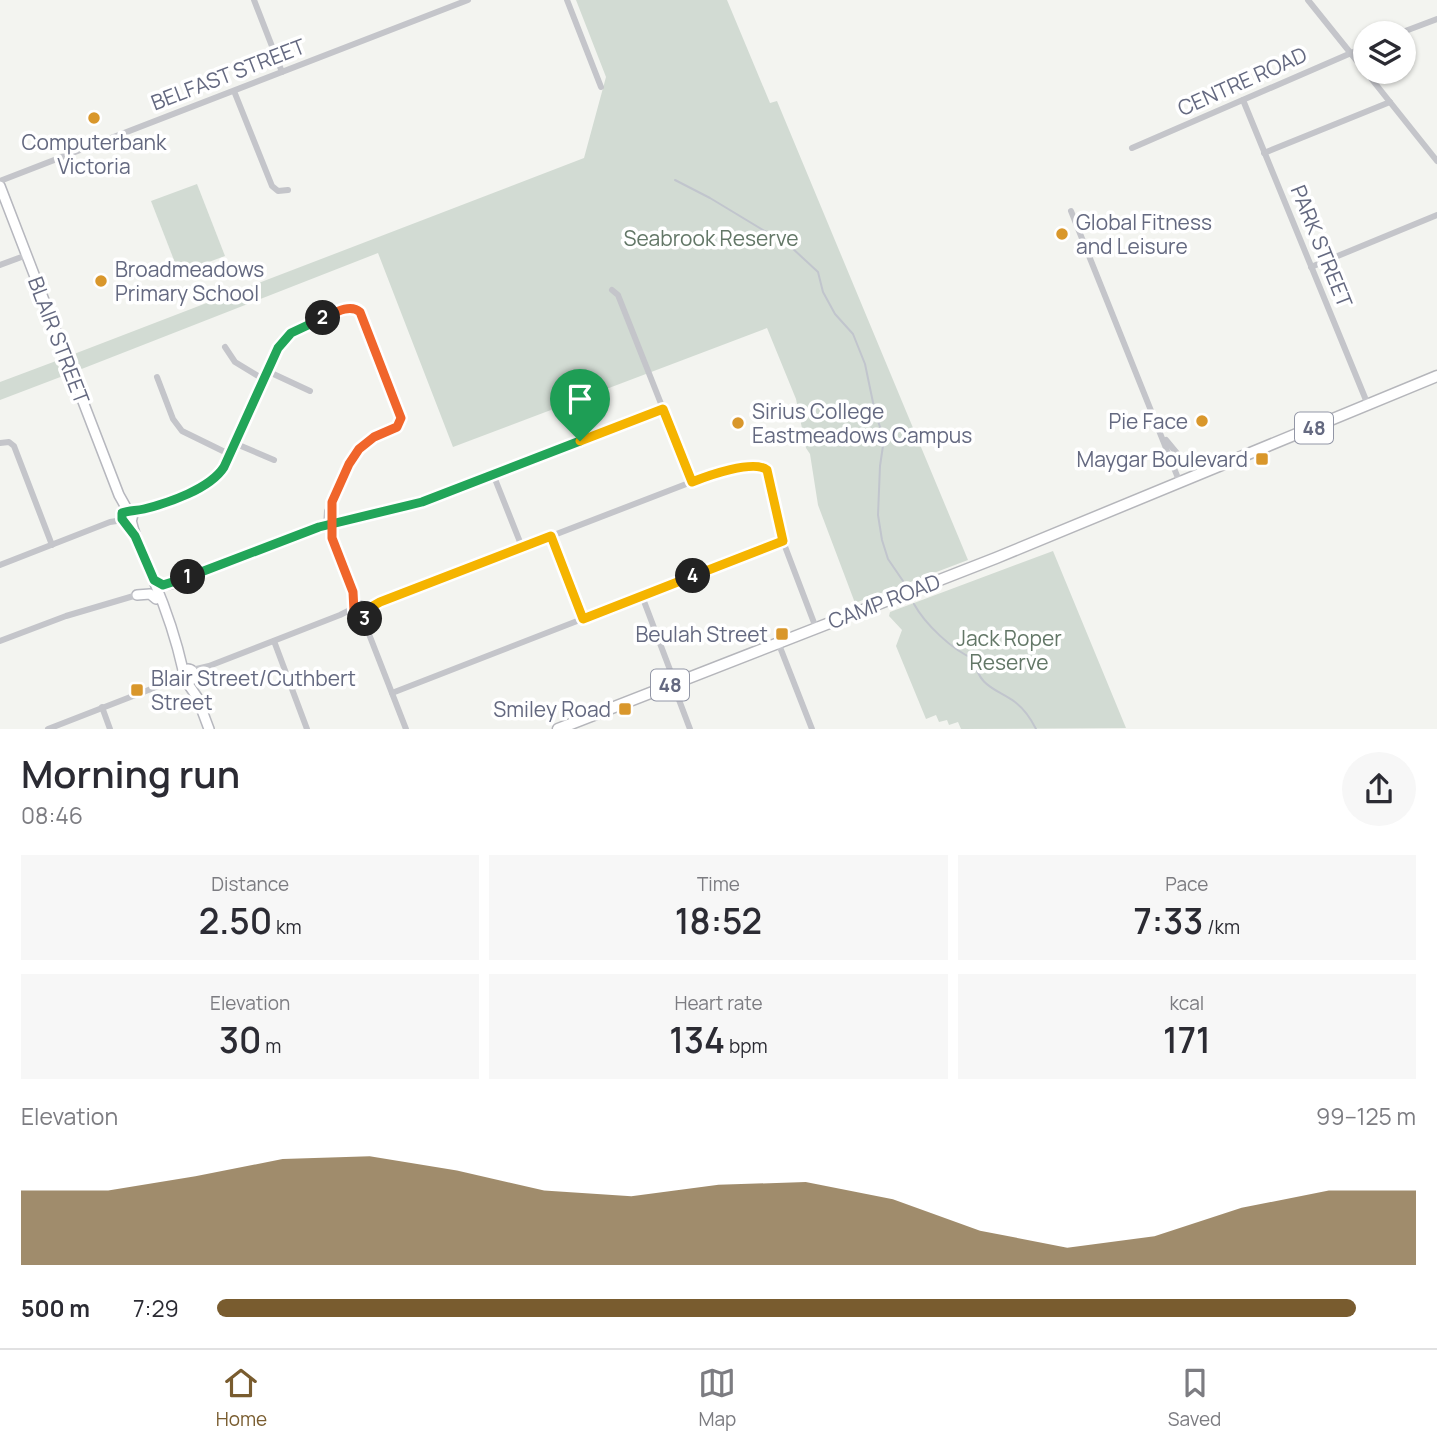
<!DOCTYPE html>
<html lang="en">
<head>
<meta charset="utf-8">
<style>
  body { margin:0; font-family:Manrope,sans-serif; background:#f7f7f7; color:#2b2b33; height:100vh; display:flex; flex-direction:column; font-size:26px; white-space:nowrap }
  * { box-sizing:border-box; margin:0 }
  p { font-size:23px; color:#7c7c81 }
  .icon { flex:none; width:38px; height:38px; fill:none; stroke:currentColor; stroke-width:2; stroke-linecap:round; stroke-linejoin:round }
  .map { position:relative; height:729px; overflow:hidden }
  .details { display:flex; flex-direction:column; background:#fff; flex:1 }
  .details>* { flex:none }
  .fabs { position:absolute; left:1353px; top:21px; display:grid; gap:14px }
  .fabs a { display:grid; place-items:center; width:63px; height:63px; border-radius:50%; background:#fff; box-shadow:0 2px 5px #0004; font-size:35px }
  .pin { position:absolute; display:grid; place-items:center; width:60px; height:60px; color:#fff; margin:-72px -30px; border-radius:50% 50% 50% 0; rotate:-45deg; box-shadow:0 0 7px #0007 }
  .pin .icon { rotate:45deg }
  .km { position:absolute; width:35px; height:35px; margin:-18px; border-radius:50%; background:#222; color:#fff; font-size:19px; line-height:35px; text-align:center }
  .round { display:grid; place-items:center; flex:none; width:74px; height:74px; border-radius:37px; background:#f7f7f7 }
  .head { display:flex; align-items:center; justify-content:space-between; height:119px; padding:0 21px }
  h1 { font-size:38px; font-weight:600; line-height:52px }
  .stats { display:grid; grid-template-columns:repeat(3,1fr); gap:10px; height:119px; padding:7px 21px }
  .stats div { display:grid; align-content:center; border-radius:0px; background:#f7f7f7; text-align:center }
  .stats b { font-size:35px; font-weight:600 }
  .stats small { font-size:19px; font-weight:400 }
  .stats p { font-size:19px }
  .chart { height:196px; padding:14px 21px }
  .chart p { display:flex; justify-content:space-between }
  .chart svg { width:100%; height:126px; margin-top:7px; fill:#795c2f; opacity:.7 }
  ul { padding:0 21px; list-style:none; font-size:23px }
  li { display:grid; grid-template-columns:112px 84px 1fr; align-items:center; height:52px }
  li i { height:18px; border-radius:9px; background:#795c2f }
  .tabs { display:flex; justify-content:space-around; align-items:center; height:98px; border-top:2px solid #e1e1e2; background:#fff; font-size:19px; color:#7c7c81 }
  .tabs a { display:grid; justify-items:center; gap:4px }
  .tabs .selected { color:#795c2f }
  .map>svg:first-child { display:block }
  .green { fill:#d2dbd3 }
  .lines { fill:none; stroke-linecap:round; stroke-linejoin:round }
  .stream { stroke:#c1c5cd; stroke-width:2 }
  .secondary-casing { stroke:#b6b7be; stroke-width:12 }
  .primary-casing { stroke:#b5b6bb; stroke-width:13 }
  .street { stroke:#c4c5ca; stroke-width:6 }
  .secondary { stroke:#fff; stroke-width:9 }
  .primary { stroke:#fff; stroke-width:10 }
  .split-1-casing { stroke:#fff; stroke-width:14 }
  .split-2-casing { stroke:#fff; stroke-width:14 }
  .split-3-casing { stroke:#fff; stroke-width:14 }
  .split-4-casing { stroke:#fff; stroke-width:14 }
  .split-5-casing { stroke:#fff; stroke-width:14 }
  .split-1 { stroke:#22a559; stroke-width:9 }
  .split-2 { stroke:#22a559; stroke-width:9 }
  .split-3 { stroke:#f0652b; stroke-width:9 }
  .split-4 { stroke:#f5b400; stroke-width:9 }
  .split-5 { stroke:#f5b400; stroke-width:9 }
  .poi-dot { fill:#d9972b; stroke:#fff; stroke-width:2.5 }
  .labels { text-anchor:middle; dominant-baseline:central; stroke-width:7; stroke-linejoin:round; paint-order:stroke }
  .shield { fill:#fff; stroke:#9296a6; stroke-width:2 }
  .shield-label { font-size:19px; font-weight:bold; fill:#646980 }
  .street-label { font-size:21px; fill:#646980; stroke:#fff }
  .poi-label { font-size:21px; fill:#646980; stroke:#fff; text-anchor:start }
  .park-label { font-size:21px; fill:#637767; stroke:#fff }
</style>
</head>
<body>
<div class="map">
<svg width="1437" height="729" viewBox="0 0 1437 729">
  <rect width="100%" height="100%" fill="#f3f4f0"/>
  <g class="green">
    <path d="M576,0H727L770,103L777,101L968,560L855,603L818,505L810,454L806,448L796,399L767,328L453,447L378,253L79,370L74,354L584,158L606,77Z"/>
    <path d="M197,184L225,256L179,273L151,201Z"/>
    <path d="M56,361L63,376L0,400V382Z"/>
    <path d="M1053,551L1126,728L961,729L958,722L949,725L947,720L939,722L936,715L926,719L896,646L902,630L889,616L890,612Z"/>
  </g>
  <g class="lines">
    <g class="stream">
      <path d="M675,180L710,198L791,247L818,272L823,292L835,314L853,334L865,364L875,412L884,439L880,466L878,515L882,540L888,559L903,581"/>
      <path d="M914,604C925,624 952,650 974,659C978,687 997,689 1015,702C1024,709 1031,719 1036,729"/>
    </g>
    <defs>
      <g id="secondary">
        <path d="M0,186L119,495L128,511"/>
        <circle cx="127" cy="516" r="5.5"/>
        <path d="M131,520C136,542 146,560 154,581C165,607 177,643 183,670"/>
        <path d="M154,580L161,585L171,584"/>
        <path d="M137,595L150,594L156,599"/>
        <circle cx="188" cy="675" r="6"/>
        <path d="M186,681L197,697L209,729"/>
      </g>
      <path id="primary" d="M558,729L996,558L1437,376"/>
    </defs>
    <use href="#secondary" class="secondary-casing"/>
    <use href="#primary" class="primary-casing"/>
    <g class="street">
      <path d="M254,0L282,72"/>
      <path d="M567,0L601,87"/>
      <path d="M1308,0L1365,71"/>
      <path d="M1400,33L1437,19"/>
      <path d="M1366,72L1437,161"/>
      <path d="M234,91L272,186L278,191L288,190"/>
      <path d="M1243,100L1368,405"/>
      <path d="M1132,148L1365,47"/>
      <path d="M1264,153L1390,102"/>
      <path d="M0,181L468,0"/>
      <path d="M1071,211L1180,483"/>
      <path d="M0,265L27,255"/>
      <path d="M1311,267L1437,215"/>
      <path d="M612,290L618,295L692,482"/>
      <path d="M225,347L235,362L263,379"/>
      <path d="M267,371L310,391"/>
      <path d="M157,377L173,419L182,431L229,454"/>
      <path d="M1166,440L1185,463L1206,472"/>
      <path d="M0,443L9,442L14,446L52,545"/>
      <path d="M234,443L274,460"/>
      <path d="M493,474L522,547"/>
      <path d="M130,512C157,507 209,491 224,467L281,343L302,327L350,308H355L361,316L401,420L397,427L369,440L355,453L327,511L326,525L353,592L355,606"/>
      <path d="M551,536L583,619"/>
      <path d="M0,565L110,522L123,520"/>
      <path d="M171,584L319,527L422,502L663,409"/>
      <path d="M642,596L675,683"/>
      <circle cx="360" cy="609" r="6"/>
      <path d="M366,610L380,602L707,476L759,465L764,467L768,473L781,536L816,628"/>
      <path d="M365,614L367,629L406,729"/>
      <path d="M0,641L66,616L137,595"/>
      <path d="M274,641L307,729"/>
      <path d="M778,642L812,729"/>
      <path d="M192,670L209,666L340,615L354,608"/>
      <path d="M673,684L690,729"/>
      <path d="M392,693L783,541"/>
      <path d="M102,707L110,729"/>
      <path d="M48,729L169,682L181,675"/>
    </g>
    <use href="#secondary" class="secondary"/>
    <use href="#primary" class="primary"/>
  </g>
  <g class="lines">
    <defs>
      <path id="split-1" d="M188,577L319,527L422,502L580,441"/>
      <path id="split-2" d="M188,577L163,585L154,580L135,536L122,519V513C129,510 136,511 144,509C168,503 210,489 224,467L278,348L291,333L323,318"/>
      <path id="split-3" d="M323,318C334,313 350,303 360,312L401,418L397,427L374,437L359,449L349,464L332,502V538L353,592L354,611L367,629L365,619"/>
      <path id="split-4" d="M365,619L366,610L380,602L551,536L583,619L693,576"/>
      <path id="split-5" d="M580,441L663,409L692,482C707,476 754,459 767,470L783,541L693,576"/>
    </defs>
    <use href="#split-1" class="split-1-casing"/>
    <use href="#split-2" class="split-2-casing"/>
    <use href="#split-3" class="split-3-casing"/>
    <use href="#split-4" class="split-4-casing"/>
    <use href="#split-5" class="split-5-casing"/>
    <use href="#split-1" class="split-1"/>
    <use href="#split-2" class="split-2"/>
    <use href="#split-3" class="split-3"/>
    <use href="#split-4" class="split-4"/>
    <use href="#split-5" class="split-5"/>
  </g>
  <g class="poi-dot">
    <circle cx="94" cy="118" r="7"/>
    <circle cx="1062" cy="234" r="7"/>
    <circle cx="101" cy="281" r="7"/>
    <circle cx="1202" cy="421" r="7"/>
    <circle cx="738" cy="423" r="7"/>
    <rect x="1255" y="452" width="14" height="14" rx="3.5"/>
    <rect x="775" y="627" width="14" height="14" rx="3.5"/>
    <rect x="130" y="683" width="14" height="14" rx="3.5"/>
    <rect x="618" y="702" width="14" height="14" rx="3.5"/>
  </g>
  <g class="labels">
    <g class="shield">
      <rect x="1295" y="412.5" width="38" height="31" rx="5"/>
      <rect x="651" y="669.5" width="38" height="31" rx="5"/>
    </g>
    <g class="shield-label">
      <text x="1314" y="428">48</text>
      <text x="670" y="685">48</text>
    </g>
    <g class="street-label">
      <text transform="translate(228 74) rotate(-21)">BELFAST STREET</text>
      <text transform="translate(1242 81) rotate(-24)">CENTRE ROAD</text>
      <text transform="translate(1322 246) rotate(68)">PARK STREET</text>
      <text transform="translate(59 340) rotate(69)">BLAIR STREET</text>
      <text transform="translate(884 601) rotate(-21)">CAMP ROAD</text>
    </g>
    <g class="poi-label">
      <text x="94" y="142" text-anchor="middle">Computerbank<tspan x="94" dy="24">Victoria</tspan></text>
      <text x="1076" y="222">Global Fitness<tspan x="1076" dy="24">and Leisure</tspan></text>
      <text x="115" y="269">Broadmeadows<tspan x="115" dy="24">Primary School</tspan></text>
      <text x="752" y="411">Sirius College<tspan x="752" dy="24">Eastmeadows Campus</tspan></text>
      <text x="1188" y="421" text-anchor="end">Pie Face</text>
      <text x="1248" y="459" text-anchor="end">Maygar Boulevard</text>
      <text x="768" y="634" text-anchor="end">Beulah Street</text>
      <text x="151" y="678">Blair Street/Cuthbert<tspan x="151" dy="24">Street</tspan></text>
      <text x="611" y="709" text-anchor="end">Smiley Road</text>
    </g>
    <g class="park-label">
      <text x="711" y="238">Seabrook Reserve</text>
      <text x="1009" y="638">Jack Roper<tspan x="1009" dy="24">Reserve</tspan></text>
    </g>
  </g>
</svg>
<div class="fabs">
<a><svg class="icon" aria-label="layers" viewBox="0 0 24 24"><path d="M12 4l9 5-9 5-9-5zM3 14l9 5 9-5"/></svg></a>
</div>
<div class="pin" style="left:580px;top:441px;background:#1e9e55"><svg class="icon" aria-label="arrive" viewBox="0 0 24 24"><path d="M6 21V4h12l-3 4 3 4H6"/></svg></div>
<b class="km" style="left:188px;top:577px">1</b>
<b class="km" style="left:323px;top:318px">2</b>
<b class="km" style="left:365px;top:619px">3</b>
<b class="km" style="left:693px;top:576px">4</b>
</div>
<section class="details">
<div class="head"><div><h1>Morning run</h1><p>08:46</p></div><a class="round"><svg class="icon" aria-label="share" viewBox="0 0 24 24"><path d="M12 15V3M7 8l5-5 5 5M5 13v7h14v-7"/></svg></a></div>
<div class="stats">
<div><p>Distance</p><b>2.50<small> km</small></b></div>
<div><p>Time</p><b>18:52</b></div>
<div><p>Pace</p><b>7:33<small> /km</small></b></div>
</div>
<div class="stats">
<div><p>Elevation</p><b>30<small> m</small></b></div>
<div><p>Heart rate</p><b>134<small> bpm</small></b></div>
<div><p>kcal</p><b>171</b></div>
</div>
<div class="chart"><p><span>Elevation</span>99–125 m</p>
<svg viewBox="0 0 160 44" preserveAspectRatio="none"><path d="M0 44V18L10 18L20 13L30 7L40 6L50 11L60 18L70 20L80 16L90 15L100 21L110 32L120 38L130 34L140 24L150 18L160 18V44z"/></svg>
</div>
<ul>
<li><b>500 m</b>7:29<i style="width:95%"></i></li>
</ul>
</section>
<nav class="tabs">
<a class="selected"><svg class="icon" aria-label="home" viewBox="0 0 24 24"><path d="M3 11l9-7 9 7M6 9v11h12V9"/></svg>Home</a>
<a><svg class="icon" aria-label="map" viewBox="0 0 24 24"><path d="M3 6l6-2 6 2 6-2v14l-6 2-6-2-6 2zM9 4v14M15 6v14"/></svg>Map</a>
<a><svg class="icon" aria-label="saved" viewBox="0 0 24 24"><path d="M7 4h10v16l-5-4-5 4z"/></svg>Saved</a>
</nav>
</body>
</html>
